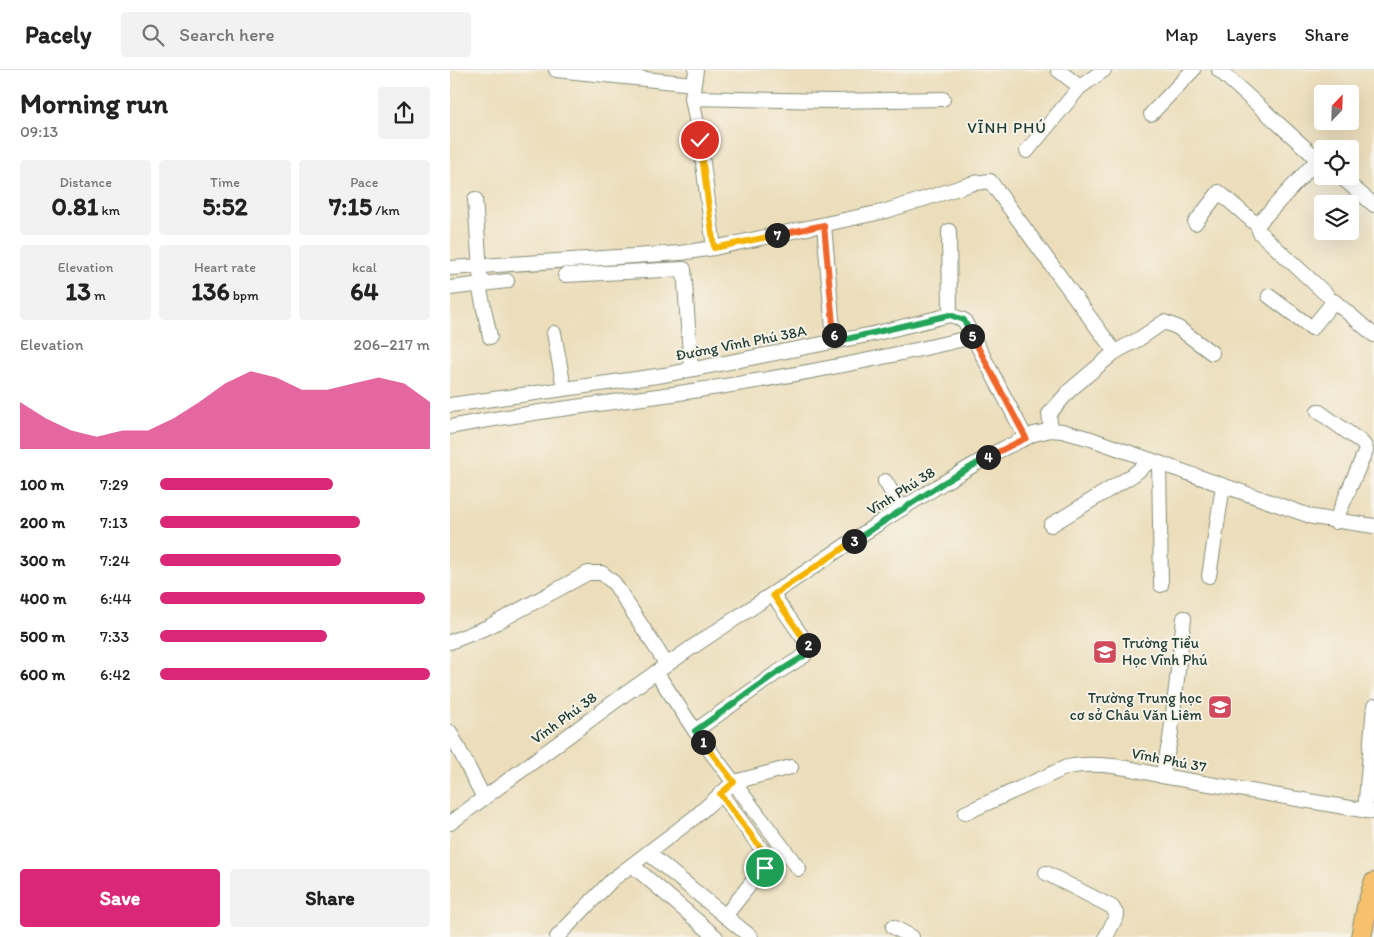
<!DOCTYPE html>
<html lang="en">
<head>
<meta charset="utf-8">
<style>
  body { margin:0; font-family:Itim,sans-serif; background:#f2f2f2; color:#222; height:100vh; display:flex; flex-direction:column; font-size:19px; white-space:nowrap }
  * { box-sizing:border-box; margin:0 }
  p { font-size:16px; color:#767676 }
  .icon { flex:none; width:28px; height:28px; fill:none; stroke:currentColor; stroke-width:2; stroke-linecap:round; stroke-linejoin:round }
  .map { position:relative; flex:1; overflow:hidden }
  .sheet { display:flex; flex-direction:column; background:#fff; width:450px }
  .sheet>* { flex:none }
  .needle { width:32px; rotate:23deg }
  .tools { position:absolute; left:864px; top:15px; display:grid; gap:10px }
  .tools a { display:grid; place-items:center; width:45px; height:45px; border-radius:5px; background:#fff; box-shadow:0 5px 20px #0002; font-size:25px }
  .pin { position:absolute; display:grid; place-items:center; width:42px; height:42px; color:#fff; margin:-21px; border:2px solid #fff; border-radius:50%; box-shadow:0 1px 5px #0007 }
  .km { position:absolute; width:25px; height:25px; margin:-12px; border-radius:50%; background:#222; color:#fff; font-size:14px; line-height:25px; text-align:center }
  .round { display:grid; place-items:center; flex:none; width:52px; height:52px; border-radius:5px; background:#f2f2f2 }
  .headline { display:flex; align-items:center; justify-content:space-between; height:85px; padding:0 20px }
  h1 { font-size:28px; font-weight:700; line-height:38px }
  .stats { display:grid; grid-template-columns:repeat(3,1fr); gap:8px; height:85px; padding:5px 20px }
  .stats div { display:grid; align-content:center; border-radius:5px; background:#f2f2f2; text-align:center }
  .stats b { font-size:25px; font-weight:700 }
  .stats small { font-size:14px; font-weight:400 }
  .stats p { font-size:14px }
  .chart { height:140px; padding:10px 20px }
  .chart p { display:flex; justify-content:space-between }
  .chart svg { width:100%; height:90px; margin-top:5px; fill:#db2777; opacity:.7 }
  .cta { display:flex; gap:10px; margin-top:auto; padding:10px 20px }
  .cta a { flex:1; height:58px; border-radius:5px; background:#db2777; color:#fff; font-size:20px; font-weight:700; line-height:58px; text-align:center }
  .cta a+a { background:#f2f2f2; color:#222 }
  ul { padding:0 20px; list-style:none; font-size:16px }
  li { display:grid; grid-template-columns:80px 60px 1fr; align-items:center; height:38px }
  li i { height:12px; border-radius:6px; background:#db2777 }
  header { display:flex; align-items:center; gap:30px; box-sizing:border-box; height:70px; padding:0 25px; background:#fff; border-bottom:1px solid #e0e0e0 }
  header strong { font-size:24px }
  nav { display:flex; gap:28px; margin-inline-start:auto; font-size:18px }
  .search { width:350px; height:45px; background:#f2f2f2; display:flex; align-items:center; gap:12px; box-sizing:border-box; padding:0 18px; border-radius:5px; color:#767676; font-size:19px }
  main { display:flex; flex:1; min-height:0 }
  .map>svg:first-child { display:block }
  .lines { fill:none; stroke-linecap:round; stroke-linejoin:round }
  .minor-casing { stroke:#868e78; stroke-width:16 }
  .highway-casing { stroke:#868e78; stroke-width:22 }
  .minor { stroke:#fff; stroke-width:14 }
  .highway { stroke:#f7c06c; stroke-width:20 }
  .split-1-casing { stroke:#fff; stroke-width:10 }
  .split-2-casing { stroke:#fff; stroke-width:10 }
  .split-3-casing { stroke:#fff; stroke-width:10 }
  .split-4-casing { stroke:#fff; stroke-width:10 }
  .split-5-casing { stroke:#fff; stroke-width:10 }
  .split-6-casing { stroke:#fff; stroke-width:10 }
  .split-7-casing { stroke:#fff; stroke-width:10 }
  .split-8-casing { stroke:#fff; stroke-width:10 }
  .split-1 { stroke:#f5b400; stroke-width:6 }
  .split-2 { stroke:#22a559; stroke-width:6 }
  .split-3 { stroke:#f5b400; stroke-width:6 }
  .split-4 { stroke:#22a559; stroke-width:6 }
  .split-5 { stroke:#f0652b; stroke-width:6 }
  .split-6 { stroke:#22a559; stroke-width:6 }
  .split-7 { stroke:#f0652b; stroke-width:6 }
  .split-8 { stroke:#f5b400; stroke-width:6 }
  .labels { text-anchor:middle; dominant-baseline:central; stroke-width:4; stroke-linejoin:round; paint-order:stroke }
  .street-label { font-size:15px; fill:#1f3d34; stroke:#f7f3e8 }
  .poi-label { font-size:15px; fill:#1f3d34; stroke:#f7f3e8; text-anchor:start }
  .neighbourhood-label { font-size:16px; letter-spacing:1px; fill:#1f3d34; stroke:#f7f3e8 }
</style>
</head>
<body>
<header>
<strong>Pacely</strong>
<div class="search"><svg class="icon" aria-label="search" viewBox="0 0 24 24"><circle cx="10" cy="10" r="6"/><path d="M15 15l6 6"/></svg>Search here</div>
<nav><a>Map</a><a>Layers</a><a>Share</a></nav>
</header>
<main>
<section class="sheet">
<div class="headline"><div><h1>Morning run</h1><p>09:13</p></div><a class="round"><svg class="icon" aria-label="share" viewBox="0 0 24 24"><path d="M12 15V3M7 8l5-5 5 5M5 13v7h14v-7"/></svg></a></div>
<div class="stats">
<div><p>Distance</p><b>0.81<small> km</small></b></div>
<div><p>Time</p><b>5:52</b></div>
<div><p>Pace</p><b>7:15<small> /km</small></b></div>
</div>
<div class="stats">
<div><p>Elevation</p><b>13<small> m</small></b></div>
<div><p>Heart rate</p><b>136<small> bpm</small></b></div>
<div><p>kcal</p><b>64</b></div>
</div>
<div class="chart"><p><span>Elevation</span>206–217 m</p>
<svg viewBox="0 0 160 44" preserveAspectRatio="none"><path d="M0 44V21L10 29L20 35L30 38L40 35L50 35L60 29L70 21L80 12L90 6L100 9L110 15L120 15L130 12L140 9L150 12L160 21V44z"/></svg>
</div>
<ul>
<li><b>100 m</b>7:29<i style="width:64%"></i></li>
<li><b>200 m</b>7:13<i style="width:74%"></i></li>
<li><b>300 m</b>7:24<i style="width:67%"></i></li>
<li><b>400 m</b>6:44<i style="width:98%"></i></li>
<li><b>500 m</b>7:33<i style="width:62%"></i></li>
<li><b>600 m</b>6:42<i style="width:100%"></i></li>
</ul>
<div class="cta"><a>Save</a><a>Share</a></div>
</section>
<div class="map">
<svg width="924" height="867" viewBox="0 0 924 867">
  <rect width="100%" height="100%" fill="#f7f3e8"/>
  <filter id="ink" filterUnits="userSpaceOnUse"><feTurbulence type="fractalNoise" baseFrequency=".02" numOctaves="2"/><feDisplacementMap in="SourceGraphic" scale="10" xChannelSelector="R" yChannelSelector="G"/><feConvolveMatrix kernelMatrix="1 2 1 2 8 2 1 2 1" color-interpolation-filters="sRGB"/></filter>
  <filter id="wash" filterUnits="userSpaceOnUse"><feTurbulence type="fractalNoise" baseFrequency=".0096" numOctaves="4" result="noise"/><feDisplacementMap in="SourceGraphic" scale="20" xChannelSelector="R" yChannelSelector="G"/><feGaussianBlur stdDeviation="1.12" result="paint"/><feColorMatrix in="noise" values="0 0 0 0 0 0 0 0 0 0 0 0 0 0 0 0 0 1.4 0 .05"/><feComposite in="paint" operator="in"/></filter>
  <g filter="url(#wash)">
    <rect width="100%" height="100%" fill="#ecdebb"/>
  </g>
  <g filter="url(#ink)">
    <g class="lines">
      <defs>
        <g id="minor">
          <path d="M106,0L244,14"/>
          <path d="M608,0L630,17"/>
          <path d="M769,0L872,93"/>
          <path d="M242,28L381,31L493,29"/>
          <path d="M701,44L743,0"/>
          <path d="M577,81L630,17L654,0"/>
          <path d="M868,89L807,155L810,163L877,225"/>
          <path d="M890,106L924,135"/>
          <path d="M25,129L31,215"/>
          <path d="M745,153L769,122L807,155"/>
          <path d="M374,155L384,272"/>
          <path d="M499,161L500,245"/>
          <path d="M264,178L436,141L524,113L540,111L665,282L620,320L599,344L601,360"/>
          <path d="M0,198L230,183L264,178L250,70L242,28L246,0"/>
          <path d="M115,205L234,199L241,299"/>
          <path d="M29,215L40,267"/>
          <path d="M0,218L57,211"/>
          <path d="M819,226L862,258L884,231L924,265"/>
          <path d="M104,263L114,318"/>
          <path d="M665,282L689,269L714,252L727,257L762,283"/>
          <path d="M0,335L214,305L423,264L500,245L514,250L576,368"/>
          <path d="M868,341L910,371L914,375L916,380L885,452"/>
          <path d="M0,357C76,342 153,334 229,323C327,309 426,290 523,267"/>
          <path d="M709,393L711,515"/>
          <path d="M435,411L452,439"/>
          <path d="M601,455L683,405L701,390"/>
          <path d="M759,506L773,416"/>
          <path d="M323,525L358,575L354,586L325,604L245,661L349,799"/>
          <path d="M0,572L38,557L138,503H152L164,513L217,595"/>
          <path d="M206,602L245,661"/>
          <path d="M0,662L34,728"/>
          <path d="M712,706L720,670L734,548"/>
          <path d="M271,724L316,785L318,792L275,846"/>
          <path d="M915,741L924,636"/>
          <path d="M515,743L617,697C650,691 681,698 712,706L924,742"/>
          <path d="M0,753L175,624L241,578L432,451L493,413L542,384L584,364L601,360L612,361L641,369L863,447L924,456"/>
          <path d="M198,783L301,867"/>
          <path d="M182,795L266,867"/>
          <path d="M596,803L662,837L667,845L656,867"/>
          <path d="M443,857L462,867"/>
          <path d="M107,867L162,810L245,747L284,712L341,697"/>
        </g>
        <path id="highway" d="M911,867L917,837L924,813"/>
      </defs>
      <use href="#minor" class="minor-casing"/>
      <use href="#highway" class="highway-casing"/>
      <use href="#minor" class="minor"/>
      <use href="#highway" class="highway"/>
    </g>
  </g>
  <g class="lines" filter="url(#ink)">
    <defs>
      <path id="split-1" d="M253,672L284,712L270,724L316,785L318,792L315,798"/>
      <path id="split-2" d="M253,672L245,661L325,604L354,586L358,575"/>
      <path id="split-3" d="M358,575L323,525L404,471"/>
      <path id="split-4" d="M404,471L493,413L538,387"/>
      <path id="split-5" d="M522,266L576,368L538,387"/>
      <path id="split-6" d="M384,265V272L500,245L514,250L522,266"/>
      <path id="split-7" d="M327,165L374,155L384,265"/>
      <path id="split-8" d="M250,70L264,178L327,165"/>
    </defs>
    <use href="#split-1" class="split-1-casing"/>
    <use href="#split-2" class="split-2-casing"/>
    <use href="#split-3" class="split-3-casing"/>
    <use href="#split-4" class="split-4-casing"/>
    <use href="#split-5" class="split-5-casing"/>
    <use href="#split-6" class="split-6-casing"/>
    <use href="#split-7" class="split-7-casing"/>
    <use href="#split-8" class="split-8-casing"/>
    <use href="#split-1" class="split-1"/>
    <use href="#split-2" class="split-2"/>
    <use href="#split-3" class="split-3"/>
    <use href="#split-4" class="split-4"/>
    <use href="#split-5" class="split-5"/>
    <use href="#split-6" class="split-6"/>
    <use href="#split-7" class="split-7"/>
    <use href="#split-8" class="split-8"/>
  </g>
  <defs>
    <symbol id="school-square" viewBox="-11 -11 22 22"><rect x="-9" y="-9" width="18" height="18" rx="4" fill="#d1495b" stroke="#f7f3e8"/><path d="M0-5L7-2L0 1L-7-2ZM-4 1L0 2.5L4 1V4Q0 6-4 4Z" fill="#fff"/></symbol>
  </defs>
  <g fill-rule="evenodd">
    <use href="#school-square" x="641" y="568" width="28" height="28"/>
    <use href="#school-square" x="756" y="623" width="28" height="28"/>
  </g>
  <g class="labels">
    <g class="street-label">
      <text transform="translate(291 273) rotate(-11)">Đường Vĩnh Phú 38A</text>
      <text transform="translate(451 421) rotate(-32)">Vĩnh Phú 38</text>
      <text transform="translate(114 648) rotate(-36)">Vĩnh Phú 38</text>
      <text transform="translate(719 690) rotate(11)">Vĩnh Phú 37</text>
    </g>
    <g class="poi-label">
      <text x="672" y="573">Trường Tiểu<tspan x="672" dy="17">Học Vĩnh Phú</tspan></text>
      <text x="752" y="628" text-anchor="end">Trường Trung học<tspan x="752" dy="17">cơ sở Châu Văn Liêm</tspan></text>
    </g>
    <g class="neighbourhood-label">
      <text x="557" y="57">VĨNH PHÚ</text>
    </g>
  </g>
</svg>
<div class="tools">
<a><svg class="needle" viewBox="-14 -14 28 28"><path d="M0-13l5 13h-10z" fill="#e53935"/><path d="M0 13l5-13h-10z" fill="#767676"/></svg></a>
<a><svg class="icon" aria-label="locate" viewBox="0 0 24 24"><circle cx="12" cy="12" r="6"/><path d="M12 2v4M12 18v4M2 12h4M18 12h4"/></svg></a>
<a><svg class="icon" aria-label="layers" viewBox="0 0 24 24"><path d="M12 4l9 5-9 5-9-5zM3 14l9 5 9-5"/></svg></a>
</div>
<div class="pin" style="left:315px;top:798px;background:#1e9e55"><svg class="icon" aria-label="arrive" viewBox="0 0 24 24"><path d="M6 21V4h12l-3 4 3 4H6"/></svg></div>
<div class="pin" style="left:250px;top:70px;background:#d93025"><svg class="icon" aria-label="check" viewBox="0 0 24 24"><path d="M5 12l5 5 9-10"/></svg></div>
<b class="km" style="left:253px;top:672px">1</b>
<b class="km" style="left:358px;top:575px">2</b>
<b class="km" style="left:404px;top:471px">3</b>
<b class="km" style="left:538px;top:387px">4</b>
<b class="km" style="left:522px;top:266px">5</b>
<b class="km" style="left:384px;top:265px">6</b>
<b class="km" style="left:327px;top:165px">7</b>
</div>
</main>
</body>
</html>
